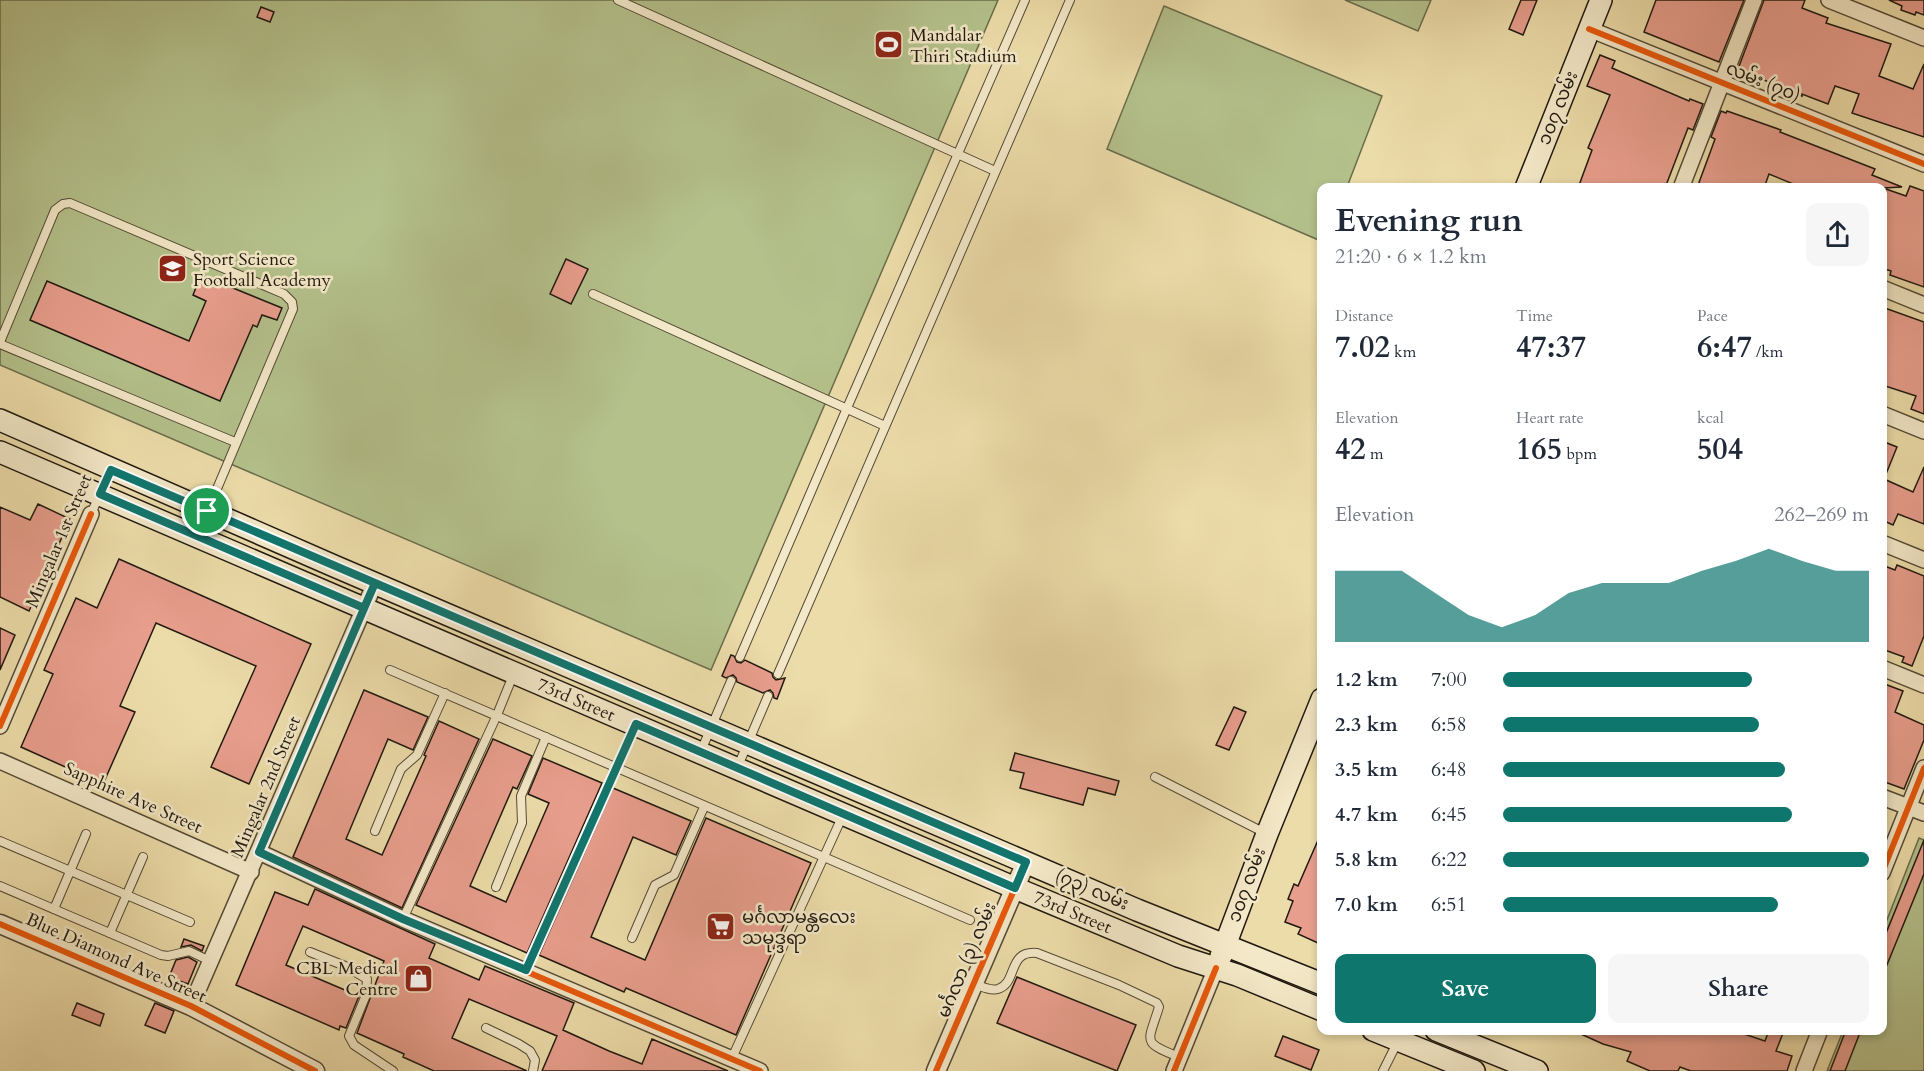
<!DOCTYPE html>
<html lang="en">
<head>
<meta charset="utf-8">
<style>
  body { margin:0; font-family:Cardo,"Noto Sans Myanmar",serif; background:#f6f6f7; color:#1f2937; height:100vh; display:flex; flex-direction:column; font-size:22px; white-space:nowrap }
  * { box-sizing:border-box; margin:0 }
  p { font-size:20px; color:#747a83 }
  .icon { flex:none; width:33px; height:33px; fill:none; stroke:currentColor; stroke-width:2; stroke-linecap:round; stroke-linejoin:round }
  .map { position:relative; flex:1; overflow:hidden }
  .side { position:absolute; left:1317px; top:183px; width:570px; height:852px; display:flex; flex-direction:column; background:#fff; border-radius:12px; box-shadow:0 3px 9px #0003 }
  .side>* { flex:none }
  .pin { position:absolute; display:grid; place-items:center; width:51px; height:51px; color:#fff; margin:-26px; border:3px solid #fff; border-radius:50%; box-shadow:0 2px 6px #0007 }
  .round { display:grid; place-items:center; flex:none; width:63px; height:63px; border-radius:12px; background:#f6f6f7 }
  .summary { display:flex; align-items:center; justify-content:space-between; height:102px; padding:0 18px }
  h1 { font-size:33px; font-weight:700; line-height:45px }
  .metrics { display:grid; grid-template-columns:repeat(3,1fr); gap:9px; height:102px; padding:6px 18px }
  .metrics div { display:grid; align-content:center }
  .metrics b { font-size:30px; font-weight:700 }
  .metrics small { font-size:16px; font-weight:400 }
  .metrics p { font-size:16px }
  .chart { height:168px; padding:12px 18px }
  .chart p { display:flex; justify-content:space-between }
  .chart svg { width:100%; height:108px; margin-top:6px; fill:#0f766e; opacity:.7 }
  .action { display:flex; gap:12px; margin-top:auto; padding:12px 18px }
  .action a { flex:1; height:69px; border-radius:12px; background:#0f766e; color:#fff; font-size:24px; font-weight:700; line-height:69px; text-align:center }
  .action a+a { background:#f6f6f7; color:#1f2937 }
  ul { padding:0 18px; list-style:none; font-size:20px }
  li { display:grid; grid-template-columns:96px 72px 1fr; align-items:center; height:45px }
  li i { height:15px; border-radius:8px; background:#0f766e }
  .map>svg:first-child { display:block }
  .green { fill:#b4c18b; stroke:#6a6d4d; stroke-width:1.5 }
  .building { fill:#e89e8d; stroke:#20190f; stroke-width:1.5 }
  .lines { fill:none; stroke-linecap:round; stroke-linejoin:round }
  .service-casing { stroke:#534a36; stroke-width:10 }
  .minor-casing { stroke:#534a36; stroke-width:18 }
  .tertiary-casing { stroke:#534a36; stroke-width:21 }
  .secondary-casing { stroke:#20190f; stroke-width:24 }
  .service { stroke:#f3e8c7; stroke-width:8 }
  .minor { stroke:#f3e8c7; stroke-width:15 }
  .tertiary { stroke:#f3e8c7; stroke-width:18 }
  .secondary { stroke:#f3e8c7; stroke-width:21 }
  .cycleway-casing { stroke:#f3e8c7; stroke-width:10 }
  .cycleway { stroke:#e8590c; stroke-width:6 }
  .route-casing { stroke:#fff; stroke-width:12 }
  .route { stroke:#0f766e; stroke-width:8 }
  .labels { text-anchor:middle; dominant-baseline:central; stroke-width:5; stroke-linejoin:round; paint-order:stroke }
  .poi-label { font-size:18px; fill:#20190f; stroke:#f3e8c7; text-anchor:start }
  .street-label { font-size:18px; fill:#20190f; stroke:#f3e8c7 }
</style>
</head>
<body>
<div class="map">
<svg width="1924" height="1071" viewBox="0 0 1924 1071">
  <rect width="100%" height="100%" fill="#ecdca9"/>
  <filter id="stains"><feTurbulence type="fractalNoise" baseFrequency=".00333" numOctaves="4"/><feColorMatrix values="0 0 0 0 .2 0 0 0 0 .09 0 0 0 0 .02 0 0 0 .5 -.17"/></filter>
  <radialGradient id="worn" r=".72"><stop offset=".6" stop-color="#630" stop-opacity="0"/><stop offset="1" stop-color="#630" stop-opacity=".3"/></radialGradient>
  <g class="green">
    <path d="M0,0H998L711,670L0,365Z"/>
    <path d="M1345,0H1431L1418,31Z"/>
    <path d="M1164,6L1382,96L1347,187L1322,188L1321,241L1107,149Z"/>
    <path d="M1919,838L1924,840V1071H1827L1843,1031L1882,1030L1883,930Z"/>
  </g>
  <g class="building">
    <path d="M1521,0H1537L1523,35L1509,29Z"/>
    <path d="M1656,0H1744L1719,62L1644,32Z"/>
    <path d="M1764,0H1805L1802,8L1828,18L1826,23L1891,44L1879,76L1913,89L1924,64V137L1852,113L1859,94L1835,86L1828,104L1802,94V96L1738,69Z"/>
    <path d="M1889,0H1924V15L1916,12L1915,15L1901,10L1902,6Z"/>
    <path d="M261,7L274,12L270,22L257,17Z"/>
    <path d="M1600,55L1615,61L1612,68L1689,101L1690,99L1703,104L1693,130L1688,128L1665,188H1578L1592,150L1588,148L1610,95L1587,86Z"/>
    <path d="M1721,111L1726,113L1727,111L1781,130L1780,132L1875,169L1872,175L1902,187L1883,188L1906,196L1910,186L1924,191V287L1890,275L1891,271L1882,268V188H1803L1769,174L1764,188H1697L1711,150L1715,139L1711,137Z"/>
    <path d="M566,259L588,269L571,304L550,294Z"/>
    <path d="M201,275L282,308L277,320L262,315L257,327L253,325L220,401L30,320L47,281L189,341L206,301L193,295Z"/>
    <path d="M1882,307L1924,322V414L1911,409L1916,396L1882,385Z"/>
    <path d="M1882,441L1897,447L1884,479L1913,492L1924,467V524L1898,514L1893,525L1882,520Z"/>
    <path d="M38,504L70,519L29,611L0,597V507L30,520Z"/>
    <path d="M119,559L311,644L249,784L211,767L256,666L156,623L120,706L135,712L103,784L21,747L53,674L44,670L76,598L97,608Z"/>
    <path d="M1882,565L1895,570L1897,565L1924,576V636L1912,666L1902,662L1904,657L1882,649Z"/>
    <path d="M0,628L15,635L0,670Z"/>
    <path d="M731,655L734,656L737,662L741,663L745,660L772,673L773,677L776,680L785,678L777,699L774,698L773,693L770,690L763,693L737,682L736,678L733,675L726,678L722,676Z"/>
    <path d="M1882,683L1903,691L1895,712L1924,725V740L1904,789L1882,781Z"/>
    <path d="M364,690L428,717L413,750L388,739L346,839L382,855L426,756L424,755L439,721L479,739L402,908L293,857Z"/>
    <path d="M1234,707L1246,712L1229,750L1216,745Z"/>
    <path d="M493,739L532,756L517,789L513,787L470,886L506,902L549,803L528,794L543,758L602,783L527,953L416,905Z"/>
    <path d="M1015,753L1119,781L1115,795L1088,788L1083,805L1020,788L1024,773L1010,770Z"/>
    <path d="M613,788L691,821L676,855L633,837L591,937L645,960L706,818L811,863L736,1035L626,988L624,992L539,955Z"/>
    <path d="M1322,831V935L1318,943L1298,934L1301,928L1285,922L1293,901L1288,899L1294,884L1298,886Z"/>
    <path d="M1924,840V874L1882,977V943Z"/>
    <path d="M315,889L435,944L429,958L479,980L485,966L574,1003L563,1030L609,1051L642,1064L652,1039L728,1071H542L557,1036L469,999L452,1038L527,1071H434L403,1057L404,1054L357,1033L384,961L303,926L286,965L359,996L346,1028L340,1026L339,1030L236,985L275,892L308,905Z"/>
    <path d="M184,939L204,946L202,951L191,945L181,947Z"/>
    <path d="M188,957L197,962L188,984L169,977L176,960Z"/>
    <path d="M1017,977L1136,1025L1117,1071L997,1023Z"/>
    <path d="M77,1003L104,1014L100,1026L72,1015Z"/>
    <path d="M155,1003L174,1011L165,1033L145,1025Z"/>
    <path d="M1572,1030H1741V1033L1765,1041L1769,1030H1777L1783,1033L1776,1051L1792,1056L1787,1071H1691L1680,1067L1678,1071H1650L1627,1061L1631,1052L1603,1044Z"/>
    <path d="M1846,1030H1861L1845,1071H1830Z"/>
    <path d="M1283,1036L1319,1050L1311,1070L1275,1056Z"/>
  </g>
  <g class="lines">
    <defs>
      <g id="service">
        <path d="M618,0L995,171"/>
        <path d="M593,294L885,426"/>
        <path d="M0,342L55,210L63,204L70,203L284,294L292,302L293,309L208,510"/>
        <path d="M0,344L235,442"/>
        <path d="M91,514L110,471"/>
        <path d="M740,657L847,408L1025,0"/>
        <path d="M390,670L970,920"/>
        <path d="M778,674L1070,0"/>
        <path d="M701,751L731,681"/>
        <path d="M738,766L768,696"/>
        <path d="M1155,777L1265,833"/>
        <path d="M375,831L401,769L417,755L445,693"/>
        <path d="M0,841L190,922"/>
        <path d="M0,886L161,955L168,956L189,951L210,961"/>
        <path d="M496,887L522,823L521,796L546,737"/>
        <path d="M54,909L86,834"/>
        <path d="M403,919L497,715L514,673"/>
        <path d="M110,933L143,857"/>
        <path d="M632,938L655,885L674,875L704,807"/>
        <path d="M310,952L345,966L367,979L366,995L349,1036L354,1045L393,1071"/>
        <path d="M526,970L634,727"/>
        <path d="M975,984C982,987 991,991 998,989C1018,983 1007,950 1037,953L1119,985L1157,1003L1159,1007C1148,1043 1141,1042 1179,1057"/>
        <path d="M486,1028L519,1044L530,1051L535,1060L533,1071"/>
        <path d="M732,1058L843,815"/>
        <path d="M1383,1071L1397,1043"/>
      </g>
      <g id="minor">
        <path d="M1829,0L1924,38"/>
        <path d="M1589,29L1924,164"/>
        <path d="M1681,188L1754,0"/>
        <path d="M1882,288L1924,305"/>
        <path d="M1882,414L1924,431"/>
        <path d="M1882,543L1924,560"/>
        <path d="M1882,668L1924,685"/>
        <path d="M0,726L91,514"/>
        <path d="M0,761L251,872"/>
        <path d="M1882,797L1924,813"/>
        <path d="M259,852L403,919L760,1071"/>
        <path d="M1882,873L1924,768"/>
        <path d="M191,1006L375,583"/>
        <path d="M1174,1071L1216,968"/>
        <path d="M1804,1071L1820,1030"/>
      </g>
      <g id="tertiary">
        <path d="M0,924L191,1006L315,1071"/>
        <path d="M936,1071L1026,862"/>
      </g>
      <g id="secondary">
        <path d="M1526,188L1601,0"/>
        <path d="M0,420L334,566L1137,910L1322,984"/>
        <path id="s1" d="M0,452L1015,888L1178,956L1237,975L1322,1010"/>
        <path d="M1221,956L1267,834L1322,699"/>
        <path d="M1373,1030L1474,1071"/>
        <path d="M1436,1030L1537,1071"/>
      </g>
    </defs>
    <use href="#service" class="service-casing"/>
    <use href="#minor" class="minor-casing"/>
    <use href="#tertiary" class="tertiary-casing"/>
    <use href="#secondary" class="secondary-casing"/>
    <use href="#service" class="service"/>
    <use href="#minor" class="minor"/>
    <use href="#tertiary" class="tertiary"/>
    <use href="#secondary" class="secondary"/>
    <defs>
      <g id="cycleway">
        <path d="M1589,29L1924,164"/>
        <path d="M0,726L91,514"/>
        <path d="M259,852L403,919L760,1071"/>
        <path d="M1882,873L1924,768"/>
        <path d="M0,924L191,1006L315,1071"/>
        <path d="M936,1071L1026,862"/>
        <path d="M1174,1071L1216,968"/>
      </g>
    </defs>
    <use href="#cycleway" class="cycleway-casing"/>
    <use href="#cycleway" class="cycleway"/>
  </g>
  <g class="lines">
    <defs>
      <path id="route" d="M207,511L375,583C336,673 298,763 259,852L403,919L526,970L636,724L1015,888L1026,862L375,583L364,608L100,494L111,470L207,511"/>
    </defs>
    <use href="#route" class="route-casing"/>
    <use href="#route" class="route"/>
  </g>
  <defs>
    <symbol id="stadium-square" viewBox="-11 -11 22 22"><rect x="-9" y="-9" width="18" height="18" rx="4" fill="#8f2418" stroke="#f3e8c7"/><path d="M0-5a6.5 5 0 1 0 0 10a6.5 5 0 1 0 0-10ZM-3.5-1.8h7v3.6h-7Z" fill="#fff"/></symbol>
    <symbol id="university-square" viewBox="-11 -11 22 22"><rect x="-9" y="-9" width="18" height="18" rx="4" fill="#8f2418" stroke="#f3e8c7"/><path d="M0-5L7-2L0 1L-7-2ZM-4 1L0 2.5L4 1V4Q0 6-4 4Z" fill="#fff"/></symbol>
    <symbol id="supermarket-square" viewBox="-11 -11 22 22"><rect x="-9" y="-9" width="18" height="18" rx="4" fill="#8f2418" stroke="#f3e8c7"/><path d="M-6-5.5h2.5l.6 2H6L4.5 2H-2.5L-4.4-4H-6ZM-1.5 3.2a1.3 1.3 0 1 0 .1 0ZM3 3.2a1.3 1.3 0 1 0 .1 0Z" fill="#fff"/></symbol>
    <symbol id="shop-square" viewBox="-11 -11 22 22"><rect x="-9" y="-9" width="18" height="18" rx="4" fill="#8f2418" stroke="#f3e8c7"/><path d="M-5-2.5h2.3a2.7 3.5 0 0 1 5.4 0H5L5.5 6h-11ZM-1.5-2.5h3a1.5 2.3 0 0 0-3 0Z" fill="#fff"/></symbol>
  </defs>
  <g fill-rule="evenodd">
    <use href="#stadium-square" x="872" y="28" width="33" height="33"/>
    <use href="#university-square" x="156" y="252" width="33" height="33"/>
    <use href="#supermarket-square" x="704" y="910" width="33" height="33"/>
    <use href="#shop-square" x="402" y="962" width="33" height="33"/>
  </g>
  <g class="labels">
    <g class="poi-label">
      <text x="910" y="35">Mandalar<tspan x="910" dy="21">Thiri Stadium</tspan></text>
      <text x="193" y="259">Sport Science<tspan x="193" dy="21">Football Academy</tspan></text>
      <text x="742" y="917">မင်္ဂလာမန္တလေး<tspan x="742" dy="21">သမုဒ္ဒရာ</tspan></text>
      <text x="398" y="968" text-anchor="end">CBL Medical<tspan x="398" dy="21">Centre</tspan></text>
    </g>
    <g class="street-label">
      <text transform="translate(1763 82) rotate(22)">လမ်း (၇၀)</text>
      <text transform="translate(1558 108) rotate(-68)">၁၀၇ လမ်း</text>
      <text transform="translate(59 541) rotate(-67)">Mingalar 1st Street</text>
      <text stroke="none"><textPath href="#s1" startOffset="627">73rd Street</textPath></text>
      <text transform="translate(266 787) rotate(-67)">Mingalar 2nd Street</text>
      <text transform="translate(133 798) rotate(24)">Sapphire Ave Street</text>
      <text transform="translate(1247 885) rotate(-70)">၁၀၇ လမ်း</text>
      <text transform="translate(1092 890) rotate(23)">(၇၃) လမ်း</text>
      <text stroke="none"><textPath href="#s1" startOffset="1167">73rd Street</textPath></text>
      <text transform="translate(116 958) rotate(24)">Blue Diamond Ave Street</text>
      <text transform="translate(967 960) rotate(-67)">မင်္ဂလာ (၃) လမ်း</text>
    </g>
  </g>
  <rect width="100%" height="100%" filter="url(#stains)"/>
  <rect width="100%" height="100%" fill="url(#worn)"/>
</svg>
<div class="pin" style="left:207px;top:511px;background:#1e9e55"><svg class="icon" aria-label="arrive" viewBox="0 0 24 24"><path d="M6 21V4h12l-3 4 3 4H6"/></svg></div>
<section class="side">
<div class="summary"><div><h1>Evening run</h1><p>21:20 · 6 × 1.2 km</p></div><a class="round"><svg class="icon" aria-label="share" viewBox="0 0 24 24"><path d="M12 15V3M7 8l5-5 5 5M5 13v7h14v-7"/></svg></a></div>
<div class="metrics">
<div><p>Distance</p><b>7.02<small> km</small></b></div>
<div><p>Time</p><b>47:37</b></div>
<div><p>Pace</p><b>6:47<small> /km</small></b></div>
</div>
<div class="metrics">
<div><p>Elevation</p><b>42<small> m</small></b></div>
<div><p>Heart rate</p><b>165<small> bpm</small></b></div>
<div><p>kcal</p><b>504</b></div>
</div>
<div class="chart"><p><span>Elevation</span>262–269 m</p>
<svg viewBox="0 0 160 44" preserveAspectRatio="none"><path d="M0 44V15L10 15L20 15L30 24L40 33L50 38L60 33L70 24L80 20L90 20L100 20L110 15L120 11L130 6L140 11L150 15L160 15V44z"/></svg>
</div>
<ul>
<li><b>1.2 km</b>7:00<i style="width:68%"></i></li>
<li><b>2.3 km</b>6:58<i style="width:70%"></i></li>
<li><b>3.5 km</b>6:48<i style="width:77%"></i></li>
<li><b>4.7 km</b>6:45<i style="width:79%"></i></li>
<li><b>5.8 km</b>6:22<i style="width:100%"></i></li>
<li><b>7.0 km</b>6:51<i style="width:75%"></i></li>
</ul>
<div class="action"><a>Save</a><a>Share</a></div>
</section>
</div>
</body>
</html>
